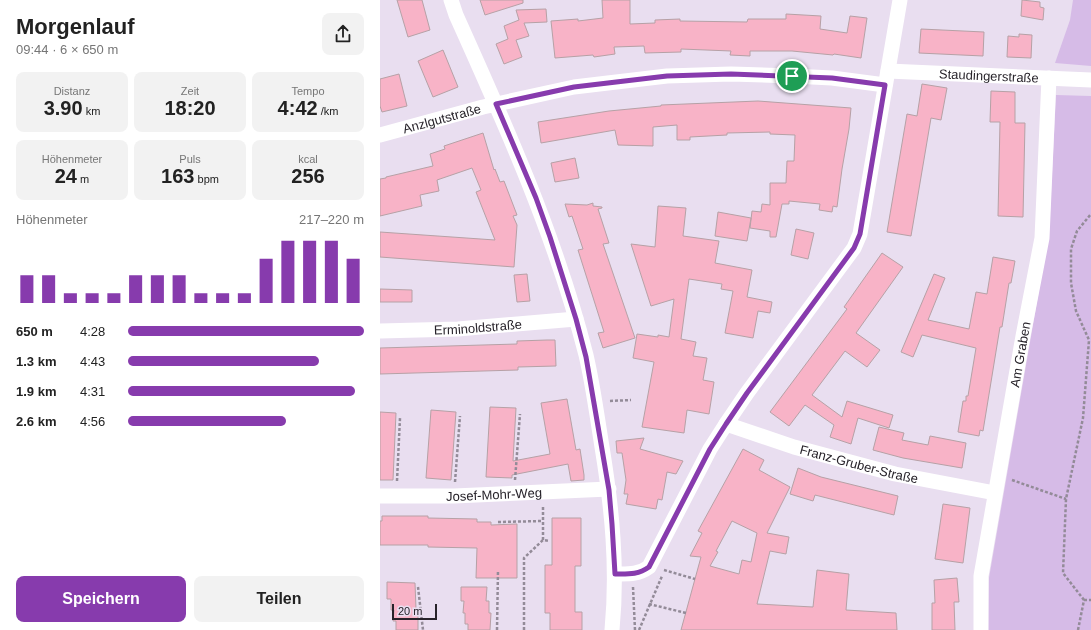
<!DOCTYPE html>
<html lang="de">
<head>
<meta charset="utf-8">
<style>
  body { margin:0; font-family:Helvetica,sans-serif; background:#f2f2f2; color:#222; height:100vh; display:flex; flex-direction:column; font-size:15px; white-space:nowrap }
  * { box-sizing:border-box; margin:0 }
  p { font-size:13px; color:#767676 }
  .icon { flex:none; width:22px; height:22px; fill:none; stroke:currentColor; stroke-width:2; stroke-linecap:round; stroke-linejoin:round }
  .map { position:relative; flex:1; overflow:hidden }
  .details { display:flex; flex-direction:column; background:#fff; width:380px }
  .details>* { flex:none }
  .scale { position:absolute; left:12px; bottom:10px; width:45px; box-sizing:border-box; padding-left:4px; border:2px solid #27232a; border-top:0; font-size:11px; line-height:14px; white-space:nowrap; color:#27232a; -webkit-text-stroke:3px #e9def0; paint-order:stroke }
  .pin { position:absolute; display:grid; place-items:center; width:34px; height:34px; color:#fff; margin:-17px; border:2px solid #fff; border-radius:50%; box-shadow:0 1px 4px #0007 }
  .round { display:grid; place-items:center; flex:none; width:42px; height:42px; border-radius:8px; background:#f2f2f2 }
  .overview { display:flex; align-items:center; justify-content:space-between; height:68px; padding:0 16px }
  h1 { font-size:22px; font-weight:700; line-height:30px }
  .stats { display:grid; grid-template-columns:repeat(3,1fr); gap:6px; height:68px; padding:4px 16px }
  .stats div { display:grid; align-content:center; border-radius:8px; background:#f2f2f2; text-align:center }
  .stats b { font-size:20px; font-weight:700 }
  .stats small { font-size:11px; font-weight:400 }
  .stats p { font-size:11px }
  .chart { height:112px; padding:8px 16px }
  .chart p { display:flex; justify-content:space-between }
  .chart svg { width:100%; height:72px; margin-top:4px; stroke:#873bad; stroke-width:6 }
  .primary-button { display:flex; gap:8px; margin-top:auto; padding:8px 16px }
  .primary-button a { flex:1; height:46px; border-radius:8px; background:#873bad; color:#fff; font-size:16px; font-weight:700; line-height:46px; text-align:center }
  .primary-button a+a { background:#f2f2f2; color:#222 }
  ul { padding:0 16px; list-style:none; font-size:13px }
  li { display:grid; grid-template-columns:64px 48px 1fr; align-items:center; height:30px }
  li i { height:10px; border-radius:5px; background:#873bad }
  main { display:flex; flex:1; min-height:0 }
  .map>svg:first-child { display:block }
  .green { fill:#d6bbe7 }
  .building { fill:#f8b3c7; stroke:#b6a1a6; fill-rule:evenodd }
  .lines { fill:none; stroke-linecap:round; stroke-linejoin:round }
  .path { stroke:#938b98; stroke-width:2.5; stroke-dasharray:3 2; stroke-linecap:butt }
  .minor { stroke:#fff; stroke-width:15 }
  .route-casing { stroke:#fff; stroke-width:8 }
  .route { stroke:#873bad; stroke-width:5 }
  .labels { text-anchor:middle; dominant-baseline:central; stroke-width:4; stroke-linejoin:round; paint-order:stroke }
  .street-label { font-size:13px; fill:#27232a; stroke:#e9def0 }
</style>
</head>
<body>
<main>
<section class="details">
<div class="overview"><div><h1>Morgenlauf</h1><p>09:44 · 6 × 650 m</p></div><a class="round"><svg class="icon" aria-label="share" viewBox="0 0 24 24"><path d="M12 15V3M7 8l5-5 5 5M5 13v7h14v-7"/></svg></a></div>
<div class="stats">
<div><p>Distanz</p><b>3.90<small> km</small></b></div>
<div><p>Zeit</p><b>18:20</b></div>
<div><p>Tempo</p><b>4:42<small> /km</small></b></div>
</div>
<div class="stats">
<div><p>Höhenmeter</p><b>24<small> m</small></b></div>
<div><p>Puls</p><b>163<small> bpm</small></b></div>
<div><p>kcal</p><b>256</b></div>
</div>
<div class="chart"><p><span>Höhenmeter</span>217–220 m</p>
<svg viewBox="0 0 160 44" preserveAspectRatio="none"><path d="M5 44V27M15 44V27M25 44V38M35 44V38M45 44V38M55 44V27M65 44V27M75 44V27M85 44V38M95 44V38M105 44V38M115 44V17M125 44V6M135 44V6M145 44V6M155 44V17"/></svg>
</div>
<ul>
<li><b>650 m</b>4:28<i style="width:100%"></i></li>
<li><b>1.3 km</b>4:43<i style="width:81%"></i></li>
<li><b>1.9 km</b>4:31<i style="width:96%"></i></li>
<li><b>2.6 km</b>4:56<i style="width:67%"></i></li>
</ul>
<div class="primary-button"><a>Speichern</a><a>Teilen</a></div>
</section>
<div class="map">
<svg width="711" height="630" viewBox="0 0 711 630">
  <rect width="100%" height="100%" fill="#e9def0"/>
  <g class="green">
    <path d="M693,0H711V66L675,63L690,20Z"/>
    <path d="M676,95L711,96V630H608L609,578L669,233Z"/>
  </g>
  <g class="building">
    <path d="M17,0H42L50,30L28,37Z"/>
    <path d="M100,0H143V3L105,15Z"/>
    <path d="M222,0H250V24L275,23V20L300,19V21L367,22L368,19H406V14L441,16L440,29L467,33L470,16L487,18L481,58L454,54L453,55L412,51H370V56L350,55L351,51L301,49V52L265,53L264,46L234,47L235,54L214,57L213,55L175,58L171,21L198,19V21L223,18Z"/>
    <path d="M642,0L660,2V7L664,8L663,20L641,16Z"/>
    <path d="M166,9L167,22L144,23L149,36L136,40L142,57L124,64L116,44L128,39L124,26L139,20L136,10Z"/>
    <path d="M541,29L604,32L603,56L539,53Z"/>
    <path d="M639,34L652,35L651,58L627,57L628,36L639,37Z"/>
    <path d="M63,50L78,87L53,97L38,61Z"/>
    <path d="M19,74L27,106L2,112L0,106V79Z"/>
    <path d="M542,84L567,88L561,120L551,118L531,236L507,232L527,114L537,116Z"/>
    <path d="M611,91L635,92V123H645L643,217L618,216L620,122H610Z"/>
    <path d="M378,101L471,108L469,129L462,169L457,207L453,206L452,212L439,210L440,204L409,201V204H402L396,237H390V231L370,228L372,211L381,212L382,204L390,205V183H406L407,161H414L415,135L390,134V132L347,133V135L310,137V140H297V125L273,127V146L238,145L235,130L161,143L158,122L229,111L281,106V105Z"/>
    <path d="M103,133L114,170L115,169L120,182L124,181L137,215L133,216L137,225L134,267L0,257V232L115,240L96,192L101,190L92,168L57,180L59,191L40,195L42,206L0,216V179L6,178V177L53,166L50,154L65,149L64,146Z"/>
    <path d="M195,158L199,178L175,182L171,163Z"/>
    <path d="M213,203V206L222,207V208L218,209L229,243L223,244L255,338L223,348L218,333L224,332L198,250L203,249L192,216L189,217L185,204L207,205Z"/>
    <path d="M278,206L306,208L303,236L339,241L335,263L372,270L367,297L392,302L390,313L378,311L373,338L345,333L353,291L341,289L342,284L309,279L301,339L316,342L313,356L327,358L323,380L334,382L329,414L307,410L304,433L262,427L274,362L253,358L257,334L278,337V335L289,337L294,299L271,306L251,244L275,247Z"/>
    <path d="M338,212L371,218L367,241L335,236Z"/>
    <path d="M416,229L434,233L428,259L411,255Z"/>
    <path d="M502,253L523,267L476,333L500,350L487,367L465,351L432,395L462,417L467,401L513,415L509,428L478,418L471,444L450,437L454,425L425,405L409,426L390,412L467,309L464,307Z"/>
    <path d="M613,257L635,261L631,283H629L622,327H620L603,431L600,430L599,436L578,432L583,401H586V396H588L596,348L542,335L533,357L521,352L554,274L565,278L548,320L589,329L596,292L607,294Z"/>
    <path d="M147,274L150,301L137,302L134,275Z"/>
    <path d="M0,289L32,290V302H0Z"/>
    <path d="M167,340H175L176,366L138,367V370L0,374V348L137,344V341Z"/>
    <path d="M187,399L196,450L200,449L204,475V480L191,481L188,464L132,475V478L106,477L110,407L136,408L133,461L170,454L161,403Z"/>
    <path d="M51,410L76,412L71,480L46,478Z"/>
    <path d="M0,412L16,413L13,480H0Z"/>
    <path d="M499,427L524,433L522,440L548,445L550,436L586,443L582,468L523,458L493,450Z"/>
    <path d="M264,438L260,449L303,461L296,474L287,472L282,500L278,499L276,509L246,504L248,494H244L246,480L242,453H237L236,441Z"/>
    <path d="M363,449L384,460L379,470L410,487L387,533L409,537L406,554L390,551L377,604L433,607L437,570L469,574L466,610L516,613L517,630H301L321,557L310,556L322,533L318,531ZM352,521L377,533L371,562L362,560L359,574L330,566L338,552L336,551Z"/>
    <path d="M418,468L441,477L518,496L514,515L435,495L433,501L410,494Z"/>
    <path d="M563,504L590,508L583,563L555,559Z"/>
    <path d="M2,516H48V518L97,519V522H111V525L137,524V578H96L97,548L48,547V545H0V521H2Z"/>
    <path d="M172,518H201V566H195V612H202V630H170V613H165V565H172Z"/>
    <path d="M577,578L579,602H574L575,630H552V603H555L554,580Z"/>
    <path d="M7,582L35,583L36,609H38V630H16V621H13L14,610H11V599H7Z"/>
    <path d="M81,587H107L106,601H109V613H111L110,630H88V624H85V613H83L84,601H81Z"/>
  </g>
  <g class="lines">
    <g class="path">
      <path d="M230,401L251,400"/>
      <path d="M135,480L140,414"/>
      <path d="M632,480L686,499"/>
      <path d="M17,481L20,418"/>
      <path d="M75,482L80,416"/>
      <path d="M163,507V540L169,541"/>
      <path d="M118,522L163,521"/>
      <path d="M284,570L315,579"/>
      <path d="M38,587L43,630"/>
      <path d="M253,587L255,630"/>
      <path d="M704,600L683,573L686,499L703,418L709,340L696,311L691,283V249L697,231L711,214"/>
      <path d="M704,600H711"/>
      <path d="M269,604L306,613"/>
      <path d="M117,630L118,570"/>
      <path d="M144,630V558L163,540"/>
      <path d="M259,630L282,576"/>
      <path d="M698,630L704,600"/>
    </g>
    <g class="minor">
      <path d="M71,0L76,15C126,126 176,237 206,355C213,385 217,416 222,447C232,508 238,568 232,630"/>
      <path id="s1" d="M508,71L711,80"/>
      <path id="s2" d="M0,135L103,107L194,87L287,76L351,74L412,76L452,78L505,85"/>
      <path id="s3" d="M0,331L78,329L196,319"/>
      <path id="s4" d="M346,424L414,447L515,474L615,493"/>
      <path id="s5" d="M0,496H74L229,489"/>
      <path d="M235,574C248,574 258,575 269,567L330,449L346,424L367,393L474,248L480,234L520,0"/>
      <path id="s6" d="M601,630V576L643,336L662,238L669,78"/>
    </g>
  </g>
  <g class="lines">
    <defs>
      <path id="route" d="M351,74L452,78L505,85L480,234L474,248L367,393L346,424L330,449L269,567C258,575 248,574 235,574L232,524L229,490L206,357L196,319L170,237L156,198L116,104L194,87L287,76Z"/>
    </defs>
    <use href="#route" class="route-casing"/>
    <use href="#route" class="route"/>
  </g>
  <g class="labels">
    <g class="street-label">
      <text stroke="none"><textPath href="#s1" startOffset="101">Staudingerstraße</textPath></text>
      <text stroke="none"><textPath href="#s2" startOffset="64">Anzlgutstraße</textPath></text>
      <text stroke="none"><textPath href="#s3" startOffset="98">Erminoldstraße</textPath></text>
      <text stroke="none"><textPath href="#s6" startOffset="279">Am Graben</textPath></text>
      <text stroke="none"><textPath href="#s4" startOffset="139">Franz-Gruber-Straße</textPath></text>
      <text stroke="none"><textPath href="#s5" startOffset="114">Josef-Mohr-Weg</textPath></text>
    </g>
  </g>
</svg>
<div class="scale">20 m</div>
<div class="pin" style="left:412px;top:76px;background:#1e9e55"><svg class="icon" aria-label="arrive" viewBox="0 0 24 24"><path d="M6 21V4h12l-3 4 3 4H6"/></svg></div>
</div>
</main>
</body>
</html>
